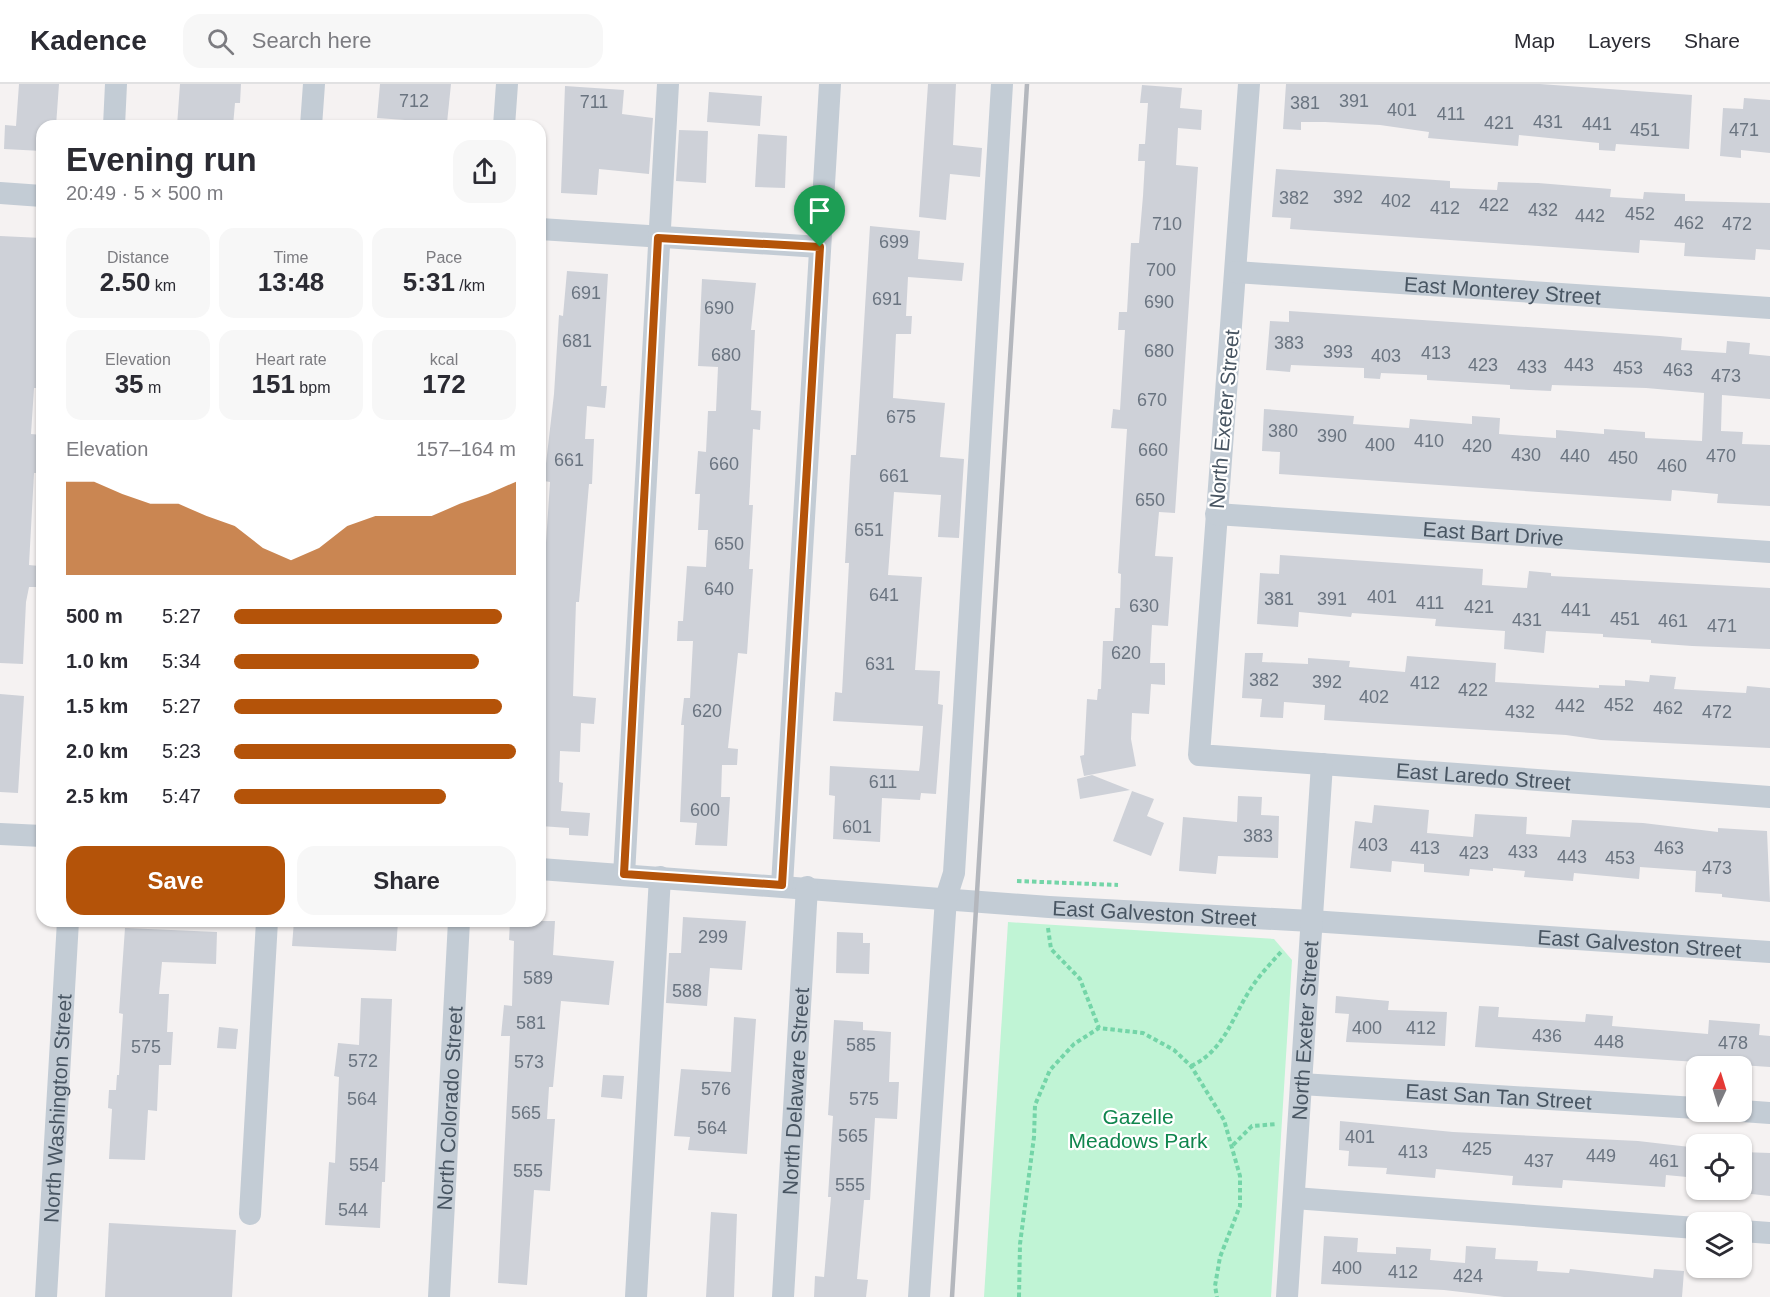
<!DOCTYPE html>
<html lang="en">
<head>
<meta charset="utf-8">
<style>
  body { margin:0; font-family:Arial,sans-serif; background:#f7f7f7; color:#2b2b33; height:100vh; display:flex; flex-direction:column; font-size:22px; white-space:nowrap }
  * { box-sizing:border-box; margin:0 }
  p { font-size:20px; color:#7c7c81 }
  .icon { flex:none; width:33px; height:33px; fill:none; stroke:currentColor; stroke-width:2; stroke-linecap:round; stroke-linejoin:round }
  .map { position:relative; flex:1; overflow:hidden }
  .drawer { position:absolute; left:36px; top:36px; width:510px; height:807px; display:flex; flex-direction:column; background:#fff; border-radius:18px; box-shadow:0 2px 4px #0004 }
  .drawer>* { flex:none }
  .needle { width:39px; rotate:4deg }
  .tools { position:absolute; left:1686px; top:972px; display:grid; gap:12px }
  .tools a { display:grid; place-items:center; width:66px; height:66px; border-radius:12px; background:#fff; box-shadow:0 2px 4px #0004; font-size:30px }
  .pin { position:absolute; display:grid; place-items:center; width:51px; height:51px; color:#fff; margin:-62px -26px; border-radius:50% 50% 50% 0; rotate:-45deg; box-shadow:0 0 6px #0007 }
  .pin .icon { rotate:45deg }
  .round { display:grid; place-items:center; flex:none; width:63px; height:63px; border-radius:18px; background:#f7f7f7 }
  .summary { display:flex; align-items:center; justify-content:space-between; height:102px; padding:0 30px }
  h1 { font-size:33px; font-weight:600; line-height:45px }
  .figures { display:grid; grid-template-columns:repeat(3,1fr); gap:9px; height:102px; padding:6px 30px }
  .figures div { display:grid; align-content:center; border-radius:15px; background:#f7f7f7; text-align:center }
  .figures b { font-size:26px; font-weight:600 }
  .figures small { font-size:16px; font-weight:400 }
  .figures p { font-size:16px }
  .chart { height:168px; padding:12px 30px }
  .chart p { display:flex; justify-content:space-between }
  .chart svg { width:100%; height:108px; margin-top:6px; fill:#b45309; opacity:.7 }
  .action { display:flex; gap:12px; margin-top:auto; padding:12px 30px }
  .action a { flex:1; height:69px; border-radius:18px; background:#b45309; color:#fff; font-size:24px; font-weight:600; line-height:69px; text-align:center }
  .action a+a { background:#f7f7f7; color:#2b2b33 }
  ul { padding:0 30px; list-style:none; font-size:20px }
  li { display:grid; grid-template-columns:96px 72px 1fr; align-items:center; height:45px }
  li i { height:15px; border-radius:8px; background:#b45309 }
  header { display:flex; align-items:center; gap:36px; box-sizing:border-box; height:84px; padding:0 30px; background:#fff; border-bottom:2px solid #e1e1e2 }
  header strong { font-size:28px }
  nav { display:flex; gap:33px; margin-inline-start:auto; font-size:21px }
  .search { width:420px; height:54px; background:#f7f7f7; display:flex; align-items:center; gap:15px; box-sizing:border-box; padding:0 21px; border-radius:18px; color:#7c7c81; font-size:22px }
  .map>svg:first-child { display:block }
  .green { fill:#c0f4d5 }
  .building { fill:#ced1d8 }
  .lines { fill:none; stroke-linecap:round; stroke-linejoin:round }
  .path { stroke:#74d5a8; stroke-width:4; stroke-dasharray:4.5 3; stroke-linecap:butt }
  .minor { stroke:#c3ccd5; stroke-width:22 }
  .rail { stroke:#b4b7bd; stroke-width:4.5 }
  .route-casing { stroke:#fff; stroke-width:12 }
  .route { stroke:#b45309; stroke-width:8 }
  .labels { text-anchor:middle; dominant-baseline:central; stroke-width:4.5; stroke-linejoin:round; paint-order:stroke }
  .number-label { font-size:18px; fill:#6a7480 }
  .street-label { font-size:21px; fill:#485562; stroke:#fff }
  .park-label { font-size:21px; fill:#10864e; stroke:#fff }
</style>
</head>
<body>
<header>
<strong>Kadence</strong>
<div class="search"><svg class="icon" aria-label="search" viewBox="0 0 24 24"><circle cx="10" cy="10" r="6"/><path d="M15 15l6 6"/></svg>Search here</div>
<nav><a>Map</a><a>Layers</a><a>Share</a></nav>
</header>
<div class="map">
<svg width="1770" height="1213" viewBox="0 0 1770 1213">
  <rect width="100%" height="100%" fill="#f5f2f2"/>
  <path class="green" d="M1008,838L1274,855L1292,876L1271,1213H984Z"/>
  <g class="building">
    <path d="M19,0H59L56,42H42V67L4,65L5,41L16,42Z"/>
    <path d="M180,0H241L240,19H235L233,42H177Z"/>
    <path d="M380,0H451L447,39L377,34Z"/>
    <path d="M928,0H956L953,61L982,64L980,93L950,90L946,136L919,133Z"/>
    <path d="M1286,0H1540L1692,11L1689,65L1616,60L1615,67L1599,66V59L1519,51L1518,62L1428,54L1429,48L1380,41L1325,38H1301V46L1283,45Z"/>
    <path d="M1142,1L1182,4L1180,24L1202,26L1201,46L1178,44L1176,81L1198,83L1175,429L1159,428L1155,472L1173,473L1168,542L1152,541L1150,579H1165V601L1151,600L1149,630L1132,629L1131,655L1136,682L1084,692L1080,672L1084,671L1087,615L1097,616L1098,605H1101L1103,557H1113L1115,524H1120L1121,490L1118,489L1127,345L1111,344L1113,325L1120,326L1125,246H1118L1119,228H1127L1131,159H1139L1143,112L1145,77H1138L1139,60H1145L1148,19H1140Z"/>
    <path d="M565,2L624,6L622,30L653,34L649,90L599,85L597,111L561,109Z"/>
    <path d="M709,8L762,12L760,42L707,38Z"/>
    <path d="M1744,14L1770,16V69L1741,66V74L1720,72L1723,24L1743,25Z"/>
    <path d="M679,46L708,47L706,99L676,97Z"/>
    <path d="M758,50L787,52L785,104L755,103Z"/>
    <path d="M1276,85L1450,97V104L1497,106L1498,98L1538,99L1611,105L1610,113L1643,115L1644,108L1685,110V117L1770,119V166L1756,165L1755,176L1684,172L1685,159L1640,156L1639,169L1290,145L1291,134L1272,133Z"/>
    <path d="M870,142L920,147L918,175L964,179L962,197L908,193L906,232H912L911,250H896L893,314L945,319L940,373L964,375L959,454L938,453L941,411L894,408L888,491L922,493L915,586L940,587L938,620L943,621L936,710L921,709L920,716L882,714L880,758L833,755L835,712L829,711L830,682L919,687L920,680L923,642L833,637L835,608L842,609L849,479H845L851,371H856Z"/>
    <path d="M0,152L42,154V304H34L31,350L42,351V357L40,389H34L29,481L39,482L37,503H29L26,518L23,580L0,579Z"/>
    <path d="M567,187L608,190L601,302H607L605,324L587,322L585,355H594L592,400H589L579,518H576L573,612L596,614L594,640L581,639L580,668L560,667L559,698L563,699L561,727L590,729L588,752L569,751V744L540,742V550L550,398L544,397L554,310L559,231L563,232Z"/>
    <path d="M702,195L756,199L751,246H755L751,326L761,327L760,346L753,345L749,421H753L749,485H753L747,570L738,569L728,664L738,665L737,681H722L721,713H730L727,762L695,761L697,739L680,738L684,641H681L684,614H690L693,557H677L678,537H683L687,482L706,483L708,446H698L700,410H695L698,367L706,368L708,327H716L718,283L698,282Z"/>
    <path d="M1289,227L1660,252L1682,254L1681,266L1726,269L1727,257L1750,259L1749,270L1770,272V315L1722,311L1721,347L1743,348L1742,360L1770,361V422L1717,419L1718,410L1672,406L1671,417L1279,390L1280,368L1262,367L1264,325L1354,332L1353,340L1409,344L1410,335L1472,340V332L1500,334L1499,350L1556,354V346L1604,350V345L1645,348V354L1702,357L1704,309L1646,304L1552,301L1551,307L1510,305V301L1427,296V291L1381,289L1380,295L1364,294V284L1291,281L1290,288L1266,286L1270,237L1289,238Z"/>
    <path d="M1280,471L1483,485L1482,501L1527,504L1529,487L1551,489V492L1770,504V565L1692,562L1651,559V556L1603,553V550L1546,547L1544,569L1504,565L1505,547L1435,542L1436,535L1352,529L1351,533L1299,528L1298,543L1257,540L1260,489L1279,490Z"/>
    <path d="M1245,569H1263L1262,578L1308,580V574L1350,577L1349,583L1405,588L1407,572L1496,579L1495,598L1599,604V601L1625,602V596L1649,598L1650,591L1676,593L1674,605L1746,609L1747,602L1770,604V664L1601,656L1566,651L1324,636L1325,621L1284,618L1283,634L1260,633L1262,615L1242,614Z"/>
    <path d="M0,610L24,612L18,709L0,708Z"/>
    <path d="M1092,691L1130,706L1080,715L1077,695Z"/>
    <path d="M1132,707L1154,715L1147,732L1164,739L1151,772L1113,757Z"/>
    <path d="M1238,712L1262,713L1261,731L1279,732L1278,774L1218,772L1216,790L1179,787L1183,733L1237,738Z"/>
    <path d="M1374,721L1429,726L1427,749L1473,753L1475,730L1527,733L1526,750L1570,753L1572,736L1643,739L1718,748V744L1767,747L1770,818L1722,813V810L1695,808L1696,787L1640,783L1639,795L1574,789L1573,797L1524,793L1525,787L1493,784V787L1470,785L1469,792L1424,788V780L1392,777L1391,788L1350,784L1355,737L1372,739Z"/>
    <path d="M683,833L746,837L742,886L710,884L707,922L666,919L669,869H681Z"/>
    <path d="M294,837H398L396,867L292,862Z"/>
    <path d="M510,837H555L553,871L614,877L609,921L561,917L553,1003H549L547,1035H555L550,1107L534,1106L527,1201L498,1199L510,952H501L504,921L512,922L514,857L509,856Z"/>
    <path d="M125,844L217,848L216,880L162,878L159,910H169L167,948H173L171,981H159L157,1027L148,1026L145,1076L109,1075L112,1025L108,1024L109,1006H116L117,991H119L123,930L119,929Z"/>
    <path d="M837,848L863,849V859H870L869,890L836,889Z"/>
    <path d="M1336,912L1389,917L1388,926L1447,928L1445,962L1346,958L1349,930L1335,929Z"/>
    <path d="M361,914L392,915L385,1098H382L380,1144L325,1141L329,1078L335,1079L339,993L334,992L338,959L359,961Z"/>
    <path d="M1479,922L1499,923L1498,933L1585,938L1586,930L1613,932L1612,942L1708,950L1709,936L1760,940L1759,951L1770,952V983L1475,963Z"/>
    <path d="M734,933L756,935L747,1070L688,1066L690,1053L674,1052L681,985L731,988Z"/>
    <path d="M834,936L863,938V946L891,948L889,998H899L897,1035L875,1034L870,1116H864L857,1195L868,1196L866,1213H814L815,1192L824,1193L831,1113H828L833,1032L828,1031Z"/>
    <path d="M219,943L238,945L236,965L217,964Z"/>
    <path d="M603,991L624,992L622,1015L601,1013Z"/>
    <path d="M1340,1037L1453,1048L1638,1057L1690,1063L1687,1093L1666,1091L1665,1103L1563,1096L1562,1104L1512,1101L1513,1092L1436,1085L1435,1094L1386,1090L1387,1084L1348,1082L1349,1067L1339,1066Z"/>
    <path d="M1742,1068L1770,1069V1112L1742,1109Z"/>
    <path d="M711,1128L737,1130L734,1213H706Z"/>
    <path d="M109,1139L236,1146L232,1213H105Z"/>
    <path d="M1324,1152L1358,1154L1357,1168L1396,1170V1163L1431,1165L1430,1176L1465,1179L1466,1162L1496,1164L1495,1175L1538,1177L1537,1187L1569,1189L1570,1185L1653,1194L1654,1185L1684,1187L1682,1213H1504L1444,1206L1321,1200Z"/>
  </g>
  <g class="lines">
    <g class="path">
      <path d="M1017,797L1118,801"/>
      <path d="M1048,844L1051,865L1080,895L1099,944"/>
      <path d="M1191,982C1223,967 1231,937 1248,909C1257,894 1269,881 1281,868"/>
      <path d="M1233,1061L1252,1042L1277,1040"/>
      <path d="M1019,1213L1020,1160L1034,1053L1035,1021L1050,986L1074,960L1099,944L1143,949L1174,966L1191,982L1224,1036L1240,1092V1122L1220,1173L1215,1202L1217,1213"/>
    </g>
    <g class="minor">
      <path id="s1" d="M1249,0L1199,671L1770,713"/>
      <path d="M114,42L116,0"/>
      <path d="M311,42L314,0"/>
      <path d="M504,42L507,0"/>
      <path d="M0,109L42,112"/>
      <path d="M540,145L820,163"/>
      <path id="s2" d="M1236,188L1770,224"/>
      <path id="s3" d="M1216,430L1770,468"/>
      <path d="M0,750L42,752"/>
      <path id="s4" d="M540,785L1049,823L1311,837L1770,868"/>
      <path d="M624,791L668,0"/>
      <path d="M782,801L830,0"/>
      <path id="s5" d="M1301,1000L1696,1024"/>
      <path d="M1742,1027L1770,1029"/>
      <path d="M1294,1114L1696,1144"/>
      <path d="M250,1130L267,837"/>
      <path d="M1742,1147L1770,1149"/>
      <path id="s6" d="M46,1213L68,837"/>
      <path id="s7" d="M439,1213L459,837"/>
      <path d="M636,1213L660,793"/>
      <path id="s8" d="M783,1213L807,803"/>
      <path d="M919,1213L946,814L954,789L1002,0"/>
      <path id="s9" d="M1287,1213L1322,680"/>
    </g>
    <path class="rail" d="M952,1213L1027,0"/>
  </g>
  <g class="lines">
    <defs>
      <path id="route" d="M658,154L820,163L782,801L624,790Z"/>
    </defs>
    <use href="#route" class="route-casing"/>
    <use href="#route" class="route"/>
  </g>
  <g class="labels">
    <g class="number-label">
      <text x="414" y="17">712</text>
      <text x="1354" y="17">391</text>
      <text x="594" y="18">711</text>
      <text x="1305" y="19">381</text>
      <text x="1402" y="26">401</text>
      <text x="1451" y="30">411</text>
      <text x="1548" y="38">431</text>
      <text x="1499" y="39">421</text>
      <text x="1597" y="40">441</text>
      <text x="1645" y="46">451</text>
      <text x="1744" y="46">471</text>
      <text x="1348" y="113">392</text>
      <text x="1294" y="114">382</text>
      <text x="1396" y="117">402</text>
      <text x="1494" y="121">422</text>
      <text x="1445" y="124">412</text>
      <text x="1543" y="126">432</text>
      <text x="1640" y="130">452</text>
      <text x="1590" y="132">442</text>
      <text x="1689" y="139">462</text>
      <text x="1167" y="140">710</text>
      <text x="1737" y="140">472</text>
      <text x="894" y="158">699</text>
      <text x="1161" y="186">700</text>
      <text x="586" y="209">691</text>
      <text x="887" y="215">691</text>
      <text x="1159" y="218">690</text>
      <text x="719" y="224">690</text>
      <text x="577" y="257">681</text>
      <text x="1289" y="259">383</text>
      <text x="1159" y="267">680</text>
      <text x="1338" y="268">393</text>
      <text x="1436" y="269">413</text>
      <text x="726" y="271">680</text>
      <text x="1386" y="272">403</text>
      <text x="1483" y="281">423</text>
      <text x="1579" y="281">443</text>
      <text x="1532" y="283">433</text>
      <text x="1628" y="284">453</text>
      <text x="1678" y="286">463</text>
      <text x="1726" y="292">473</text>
      <text x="1152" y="316">670</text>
      <text x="901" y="333">675</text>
      <text x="1283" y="347">380</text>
      <text x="1332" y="352">390</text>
      <text x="1429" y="357">410</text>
      <text x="1380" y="361">400</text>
      <text x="1477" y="362">420</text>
      <text x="1153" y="366">660</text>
      <text x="1526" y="371">430</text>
      <text x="1575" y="372">440</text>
      <text x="1721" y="372">470</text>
      <text x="1623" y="374">450</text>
      <text x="569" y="376">661</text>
      <text x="724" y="380">660</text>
      <text x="1672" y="382">460</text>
      <text x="894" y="392">661</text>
      <text x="1150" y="416">650</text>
      <text x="869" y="446">651</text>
      <text x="729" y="460">650</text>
      <text x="719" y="505">640</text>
      <text x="884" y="511">641</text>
      <text x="1382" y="513">401</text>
      <text x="1279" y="515">381</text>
      <text x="1332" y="515">391</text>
      <text x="1430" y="519">411</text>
      <text x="1144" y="522">630</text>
      <text x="1479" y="523">421</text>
      <text x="1576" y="526">441</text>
      <text x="1625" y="535">451</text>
      <text x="1527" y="536">431</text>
      <text x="1673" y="537">461</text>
      <text x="1722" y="542">471</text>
      <text x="1126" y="569">620</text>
      <text x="880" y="580">631</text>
      <text x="1264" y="596">382</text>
      <text x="1327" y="598">392</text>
      <text x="1425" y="599">412</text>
      <text x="1473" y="606">422</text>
      <text x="1374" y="613">402</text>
      <text x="1619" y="621">452</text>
      <text x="1570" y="622">442</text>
      <text x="1668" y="624">462</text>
      <text x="707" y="627">620</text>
      <text x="1520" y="628">432</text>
      <text x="1717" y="628">472</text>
      <text x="883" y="698">611</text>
      <text x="705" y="726">600</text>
      <text x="857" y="743">601</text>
      <text x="1258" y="752">383</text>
      <text x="1373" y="761">403</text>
      <text x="1425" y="764">413</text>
      <text x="1669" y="764">463</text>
      <text x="1523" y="768">433</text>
      <text x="1474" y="769">423</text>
      <text x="1572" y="773">443</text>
      <text x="1620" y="774">453</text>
      <text x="1717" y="784">473</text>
      <text x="713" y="853">299</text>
      <text x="538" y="894">589</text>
      <text x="687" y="907">588</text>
      <text x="531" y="939">581</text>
      <text x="1367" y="944">400</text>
      <text x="1421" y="944">412</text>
      <text x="1547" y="952">436</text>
      <text x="1609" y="958">448</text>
      <text x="1733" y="959">478</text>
      <text x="861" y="961">585</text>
      <text x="146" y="963">575</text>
      <text x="363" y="977">572</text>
      <text x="529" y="978">573</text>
      <text x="716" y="1005">576</text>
      <text x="362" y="1015">564</text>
      <text x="864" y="1015">575</text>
      <text x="526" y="1029">565</text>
      <text x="712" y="1044">564</text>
      <text x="853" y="1052">565</text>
      <text x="1360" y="1053">401</text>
      <text x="1477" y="1065">425</text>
      <text x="1413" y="1068">413</text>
      <text x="1601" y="1072">449</text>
      <text x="1539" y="1077">437</text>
      <text x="1664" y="1077">461</text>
      <text x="364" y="1081">554</text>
      <text x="528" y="1087">555</text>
      <text x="850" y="1101">555</text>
      <text x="353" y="1126">544</text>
      <text x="1347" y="1184">400</text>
      <text x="1403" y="1188">412</text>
      <text x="1468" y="1192">424</text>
    </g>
    <g class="street-label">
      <text stroke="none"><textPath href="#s2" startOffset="267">East Monterey Street</textPath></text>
      <text transform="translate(1224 335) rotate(-85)">North Exeter Street</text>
      <text stroke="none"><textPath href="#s3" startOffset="278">East Bart Drive</textPath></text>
      <text stroke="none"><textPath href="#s1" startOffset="958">East Laredo Street</textPath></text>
      <text stroke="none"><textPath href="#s4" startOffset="616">East Galveston Street</textPath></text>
      <text stroke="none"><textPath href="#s4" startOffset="1102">East Galveston Street</textPath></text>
      <text stroke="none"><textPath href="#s9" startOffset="267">North Exeter Street</textPath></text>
      <text stroke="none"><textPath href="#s8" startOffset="206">North Delaware Street</textPath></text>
      <text stroke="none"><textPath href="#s5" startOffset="198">East San Tan Street</textPath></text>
      <text stroke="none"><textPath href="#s6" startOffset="189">North Washington Street</textPath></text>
      <text stroke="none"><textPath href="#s7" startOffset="189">North Colorado Street</textPath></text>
    </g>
    <g class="park-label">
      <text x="1138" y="1032">Gazelle<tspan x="1138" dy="24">Meadows Park</tspan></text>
    </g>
  </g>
</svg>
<div class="tools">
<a><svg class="needle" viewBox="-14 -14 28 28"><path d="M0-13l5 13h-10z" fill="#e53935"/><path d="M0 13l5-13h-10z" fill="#7c7c81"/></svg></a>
<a><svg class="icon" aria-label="locate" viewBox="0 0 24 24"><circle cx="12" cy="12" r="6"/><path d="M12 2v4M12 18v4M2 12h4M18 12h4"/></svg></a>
<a><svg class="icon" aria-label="layers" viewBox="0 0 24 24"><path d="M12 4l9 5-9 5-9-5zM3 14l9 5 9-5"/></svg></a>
</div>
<div class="pin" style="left:820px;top:163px;background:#1e9e55"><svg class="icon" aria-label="arrive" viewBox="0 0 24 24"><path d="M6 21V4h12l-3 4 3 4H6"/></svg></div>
<section class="drawer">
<div class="summary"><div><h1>Evening run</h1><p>20:49 · 5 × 500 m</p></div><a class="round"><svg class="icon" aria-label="share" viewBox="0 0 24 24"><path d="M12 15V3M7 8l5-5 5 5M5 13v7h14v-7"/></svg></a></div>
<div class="figures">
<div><p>Distance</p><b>2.50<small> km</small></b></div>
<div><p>Time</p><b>13:48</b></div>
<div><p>Pace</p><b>5:31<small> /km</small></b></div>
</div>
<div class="figures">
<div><p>Elevation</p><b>35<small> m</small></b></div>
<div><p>Heart rate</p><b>151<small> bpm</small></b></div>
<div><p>kcal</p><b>172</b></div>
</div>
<div class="chart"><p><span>Elevation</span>157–164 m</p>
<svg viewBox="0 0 160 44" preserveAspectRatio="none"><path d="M0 44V6L10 6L20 11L30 15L40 15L50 20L60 24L70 33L80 38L90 33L100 24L110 20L120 20L130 20L140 15L150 11L160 6V44z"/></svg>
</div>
<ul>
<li><b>500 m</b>5:27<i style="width:95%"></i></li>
<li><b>1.0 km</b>5:34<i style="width:87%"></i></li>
<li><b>1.5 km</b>5:27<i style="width:95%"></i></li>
<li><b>2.0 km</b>5:23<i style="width:100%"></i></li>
<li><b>2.5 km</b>5:47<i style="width:75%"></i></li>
</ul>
<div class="action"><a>Save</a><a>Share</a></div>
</section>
</div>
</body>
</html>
